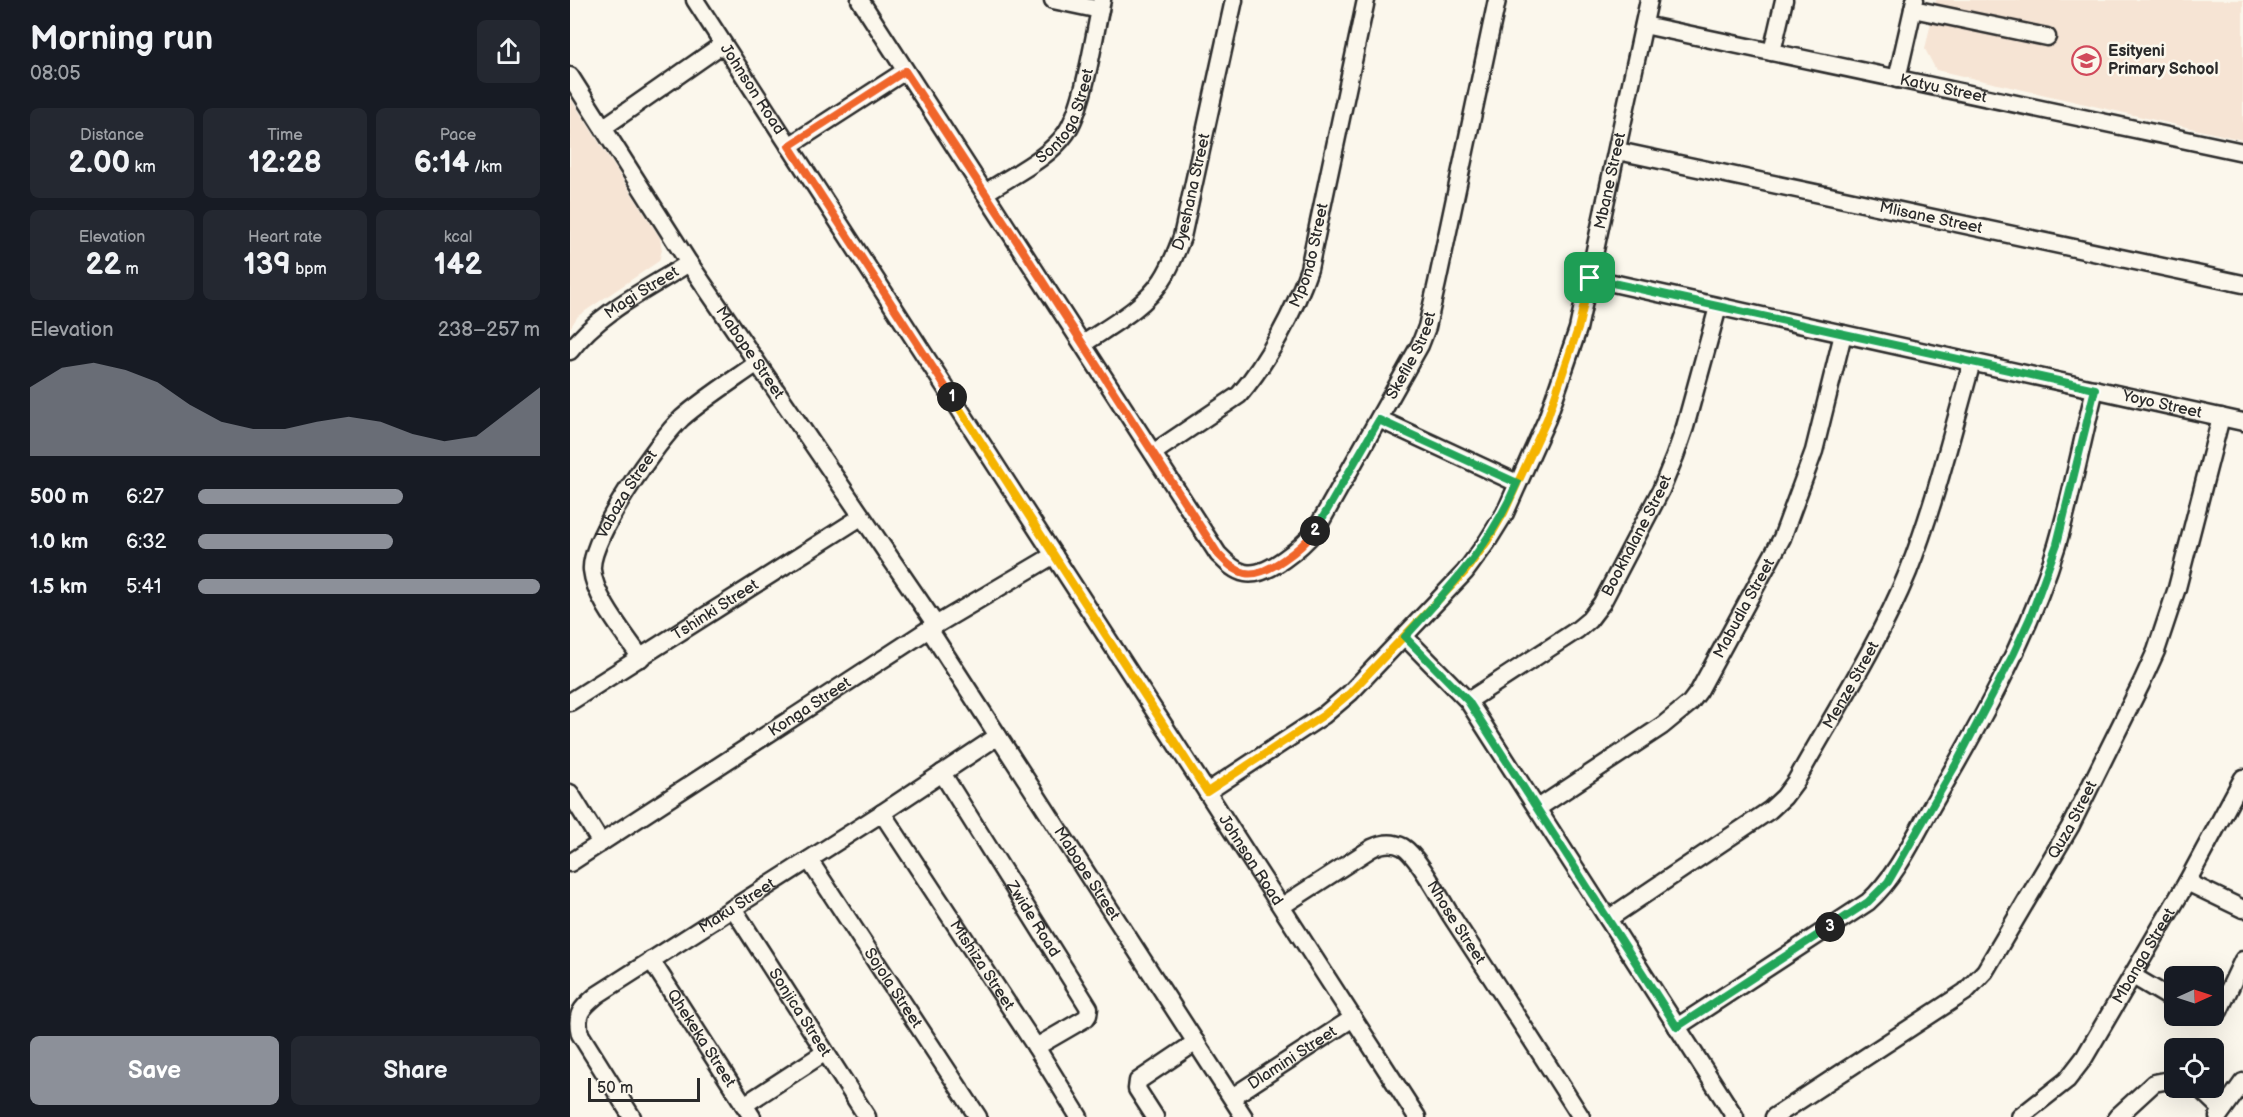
<!DOCTYPE html>
<html lang="en">
<head>
<meta charset="utf-8">
<style>
  body { margin:0; font-family:"Balsamiq Sans",sans-serif; background:#242831; color:#f1f3f6; height:100vh; display:flex; flex-direction:column; font-size:22px; white-space:nowrap }
  * { box-sizing:border-box; margin:0 }
  p { font-size:20px; color:#9ea1a6 }
  .icon { flex:none; width:33px; height:33px; fill:none; stroke:currentColor; stroke-width:2; stroke-linecap:round; stroke-linejoin:round }
  .map { position:relative; flex:1; overflow:hidden }
  .panel { display:flex; flex-direction:column; background:#171b24; width:570px }
  .panel>* { flex:none }
  .needle { width:39px; rotate:87deg }
  .fabs { position:absolute; left:1594px; top:966px; display:grid; gap:12px }
  .fabs a { display:grid; place-items:center; width:60px; height:60px; border-radius:9px; background:#171b24; box-shadow:0 6px 24px #0002; font-size:30px }
  .scale { position:absolute; left:18px; bottom:15px; width:112px; box-sizing:border-box; padding-left:6px; border:3px solid #2b2b2b; border-top:0; font-size:16px; line-height:21px; white-space:nowrap; color:#2b2b2b; -webkit-text-stroke:4px #fbf7ec; paint-order:stroke }
  .pin { position:absolute; display:grid; place-items:center; width:51px; height:51px; color:#fff; margin:-26px; border-radius:12px; box-shadow:0 3px 9px #0006 }
  .km { position:absolute; width:30px; height:30px; margin:-15px; border-radius:50%; background:#222; color:#fff; font-size:16px; line-height:30px; text-align:center }
  .round { display:grid; place-items:center; flex:none; width:63px; height:63px; border-radius:9px; background:#242831 }
  .summary { display:flex; align-items:center; justify-content:space-between; height:102px; padding:0 30px }
  h1 { font-size:33px; font-weight:700; line-height:45px }
  .figures { display:grid; grid-template-columns:repeat(3,1fr); gap:9px; height:102px; padding:6px 30px }
  .figures div { display:grid; align-content:center; border-radius:9px; background:#242831; text-align:center }
  .figures b { font-size:30px; font-weight:700 }
  .figures small { font-size:16px; font-weight:400 }
  .figures p { font-size:16px }
  .chart { height:168px; padding:12px 30px }
  .chart p { display:flex; justify-content:space-between }
  .chart svg { width:100%; height:108px; margin-top:6px; fill:#8c9099; opacity:.7 }
  .button { display:flex; gap:12px; margin-top:auto; padding:12px 30px }
  .button a { flex:1; height:69px; border-radius:9px; background:#8c9099; color:#fff; font-size:24px; font-weight:700; line-height:69px; text-align:center }
  .button a+a { background:#242831; color:#f1f3f6 }
  ul { padding:0 30px; list-style:none; font-size:20px }
  li { display:grid; grid-template-columns:96px 72px 1fr; align-items:center; height:45px }
  li i { height:15px; border-radius:8px; background:#8c9099 }
  main { display:flex; flex:1; min-height:0 }
  .map>svg:first-child { display:block }
  .built { fill:#f6e4d4 }
  .lines { fill:none; stroke-linecap:round; stroke-linejoin:round }
  .minor-casing { stroke:#2b2b2b; stroke-width:21 }
  .minor { stroke:#fbf7ec; stroke-width:16 }
  .split-1-casing { stroke:#fff; stroke-width:12 }
  .split-2-casing { stroke:#fff; stroke-width:12 }
  .split-3-casing { stroke:#fff; stroke-width:12 }
  .split-4-casing { stroke:#fff; stroke-width:12 }
  .split-1 { stroke:#f5b400; stroke-width:8 }
  .split-2 { stroke:#f0652b; stroke-width:8 }
  .split-3 { stroke:#22a559; stroke-width:8 }
  .split-4 { stroke:#22a559; stroke-width:8 }
  .labels { text-anchor:middle; dominant-baseline:central; stroke-width:5; stroke-linejoin:round; paint-order:stroke }
  .poi-label { font-size:16px; font-weight:bold; fill:#2b2b2b; stroke:#fbf7ec; text-anchor:start }
  .street-label { font-size:16px; fill:#2b2b2b; stroke:#fbf7ec }
</style>
</head>
<body>
<main>
<section class="panel">
<div class="summary"><div><h1>Morning run</h1><p>08:05</p></div><a class="round"><svg class="icon" aria-label="share" viewBox="0 0 24 24"><path d="M12 15V3M7 8l5-5 5 5M5 13v7h14v-7"/></svg></a></div>
<div class="figures">
<div><p>Distance</p><b>2.00<small> km</small></b></div>
<div><p>Time</p><b>12:28</b></div>
<div><p>Pace</p><b>6:14<small> /km</small></b></div>
</div>
<div class="figures">
<div><p>Elevation</p><b>22<small> m</small></b></div>
<div><p>Heart rate</p><b>139<small> bpm</small></b></div>
<div><p>kcal</p><b>142</b></div>
</div>
<div class="chart"><p><span>Elevation</span>238–257 m</p>
<svg viewBox="0 0 160 44" preserveAspectRatio="none"><path d="M0 44V16L10 8L20 6L30 9L40 14L50 23L60 30L70 33L80 33L90 30L100 28L110 30L120 35L130 38L140 36L150 26L160 16V44z"/></svg>
</div>
<ul>
<li><b>500 m</b>6:27<i style="width:60%"></i></li>
<li><b>1.0 km</b>6:32<i style="width:57%"></i></li>
<li><b>1.5 km</b>5:41<i style="width:100%"></i></li>
</ul>
<div class="button"><a>Save</a><a>Share</a></div>
</section>
<div class="map">
<svg width="1673" height="1117" viewBox="0 0 1673 1117">
  <rect width="100%" height="100%" fill="#fbf7ec"/>
  <filter id="ink" filterUnits="userSpaceOnUse"><feTurbulence type="fractalNoise" baseFrequency=".0167" numOctaves="2"/><feDisplacementMap in="SourceGraphic" scale="12" xChannelSelector="R" yChannelSelector="G"/><feConvolveMatrix kernelMatrix="1 2 1 2 8 2 1 2 1" color-interpolation-filters="sRGB"/></filter>
  <g filter="url(#ink)">
    <g class="built">
      <path d="M1366,0H1673V140L1366,70L1355,49Z"/>
      <path d="M0,97L90,238L92,250L89,261L8,316L0,328Z"/>
    </g>
    <g class="lines">
      <defs>
        <g id="minor">
          <path id="s1" d="M125,0L847,1117"/>
          <path id="s2" d="M290,0L648,554C656,562 664,571 675,573C697,578 733,546 746,530L850,345L857,327L867,283L927,0"/>
          <path d="M483,0L530,10"/>
          <path d="M1343,9L1477,37"/>
          <path id="s3" d="M1074,25L1673,152"/>
          <path d="M1202,52L1214,0"/>
          <path id="s4" d="M0,76L119,263L366,625"/>
          <path d="M1327,79L1345,0"/>
          <path d="M34,127L153,44"/>
          <path d="M219,146L335,71"/>
          <path id="s5" d="M1048,151L1673,284"/>
          <path id="s6" d="M415,193C442,175 478,159 496,133C515,105 524,35 532,0"/>
          <path id="s7" d="M1020,278L1673,422"/>
          <path id="s8" d="M513,344C541,325 574,308 592,280C601,267 606,252 612,237L664,0"/>
          <path id="s9" d="M0,351C29,312 78,289 119,263"/>
          <path d="M809,419L947,483"/>
          <path id="s10" d="M583,453L669,395C697,363 725,310 739,269L796,0"/>
          <path id="s11" d="M359,629L674,1117"/>
          <path d="M835,637L898,701L1165,1117"/>
          <path id="s12" d="M71,658C55,634 25,599 22,570C19,539 88,440 112,418C135,398 162,381 186,364"/>
          <path id="s13" d="M898,701L1007,630L1019,620L1032,603L1091,490L1105,456L1115,427L1148,307"/>
          <path id="s14" d="M0,702L291,517"/>
          <path id="s15" d="M372,773L519,1008L518,1015L516,1018L466,1047"/>
          <path id="s16" d="M637,792L754,715L780,693L895,572L917,542L935,513L977,419L1008,329L1079,0"/>
          <path d="M0,793L31,843"/>
          <path id="s17" d="M968,808L1092,726L1120,703L1129,691L1212,538L1244,451L1273,334"/>
          <path id="s18" d="M312,813L466,1047L509,1117"/>
          <path id="s19" d="M239,860L408,1117"/>
          <path id="s20" d="M0,863L359,629L484,555"/>
          <path d="M1617,882L1673,909"/>
          <path id="s21" d="M712,906L802,848C812,843 822,841 833,847C848,856 870,898 880,914C924,981 968,1049 1011,1117"/>
          <path id="s22" d="M163,908L297,1117"/>
          <path id="s23" d="M1038,919L1200,810L1214,797L1226,781C1264,713 1308,645 1338,572C1365,504 1382,433 1402,362"/>
          <path id="s24" d="M81,960L182,1117"/>
          <path d="M1563,976L1605,1001"/>
          <path d="M1644,1013L1649,1011L1673,960"/>
          <path d="M1107,1027L1298,902C1327,876 1344,837 1363,804C1411,722 1459,636 1487,545C1502,494 1512,441 1525,389"/>
          <path d="M1629,1088L1652,1110"/>
          <path id="s25" d="M662,1097L783,1018"/>
          <path d="M174,1105L254,1053"/>
          <path id="s26" d="M62,1117L10,1034C5,1013 12,1008 27,995L312,813L428,736"/>
          <path d="M585,1117L567,1089L568,1081L626,1042"/>
          <path id="s27" d="M1204,1117L1395,992L1415,971L1500,827L1571,684L1586,651L1607,588L1651,417"/>
          <path id="s28" d="M1450,1117L1497,1080L1514,1058L1617,882L1673,778"/>
          <path d="M1547,1117L1584,1083L1605,1079"/>
          <path d="M1648,1117L1673,1082"/>
        </g>
      </defs>
      <use href="#minor" class="minor-casing"/>
      <use href="#minor" class="minor"/>
    </g>
  </g>
  <g class="lines" filter="url(#ink)">
    <defs>
      <path id="split-1" d="M382,397L637,792L754,715L780,693L895,572L917,542L934,513L977,419L1008,329L1020,278"/>
      <path id="split-2" d="M382,397L219,146L335,71L448,243L648,554C656,562 663,570 675,573C696,578 733,547 745,531"/>
      <path id="split-3" d="M745,531L809,420L947,483C919,548 882,585 835,637L898,701L1107,1027L1260,927"/>
      <path id="split-4" d="M1020,278L1525,389L1487,544L1460,618L1443,655L1385,766L1318,882L1298,902L1260,927"/>
    </defs>
    <use href="#split-1" class="split-1-casing"/>
    <use href="#split-2" class="split-2-casing"/>
    <use href="#split-3" class="split-3-casing"/>
    <use href="#split-4" class="split-4-casing"/>
    <use href="#split-1" class="split-1"/>
    <use href="#split-2" class="split-2"/>
    <use href="#split-3" class="split-3"/>
    <use href="#split-4" class="split-4"/>
  </g>
  <defs>
    <symbol id="school-ring" viewBox="-11 -11 22 22"><circle r="9.5" fill="#fbf7ec" stroke="#d1495b" stroke-width="1.5"/><path d="M0-5L7-2L0 1L-7-2ZM-4 1L0 2.5L4 1V4Q0 6-4 4Z" fill="#d1495b"/></symbol>
  </defs>
  <g fill-rule="evenodd">
    <use href="#school-ring" x="1500" y="44" width="33" height="33"/>
  </g>
  <g class="labels">
    <g class="poi-label">
      <text x="1538" y="51">Esityeni<tspan x="1538" dy="18">Primary School</tspan></text>
    </g>
    <g class="street-label">
      <text stroke="none"><textPath href="#s3" startOffset="306">Katyu Street</textPath></text>
      <text stroke="none"><textPath href="#s1" startOffset="106">Johnson Road</textPath></text>
      <text stroke="none"><textPath href="#s6" startOffset="116">Sontoga Street</textPath></text>
      <text stroke="none"><textPath href="#s16" startOffset="762">Mbane Street</textPath></text>
      <text stroke="none"><textPath href="#s8" startOffset="196">Dyeshana Street</textPath></text>
      <text stroke="none"><textPath href="#s5" startOffset="320">Mlisane Street</textPath></text>
      <text stroke="none"><textPath href="#s10" startOffset="262">Mpondo Street</textPath></text>
      <text stroke="none"><textPath href="#s9" startOffset="93">Magi Street</textPath></text>
      <text stroke="none"><textPath href="#s4" startOffset="330">Mabope Street</textPath></text>
      <text stroke="none"><textPath href="#s2" startOffset="978">Skefile Street</textPath></text>
      <text stroke="none"><textPath href="#s7" startOffset="586">Yoyo Street</textPath></text>
      <text stroke="none"><textPath href="#s12" startOffset="186">Vabaza Street</textPath></text>
      <text stroke="none"><textPath href="#s13" startOffset="243">Bookhalane Street</textPath></text>
      <text stroke="none"><textPath href="#s17" startOffset="294">Mabudla Street</textPath></text>
      <text stroke="none"><textPath href="#s14" startOffset="172">Tshinki Street</textPath></text>
      <text stroke="none"><textPath href="#s23" startOffset="345">Menze Street</textPath></text>
      <text stroke="none"><textPath href="#s20" startOffset="286">Konga Street</textPath></text>
      <text stroke="none"><textPath href="#s27" startOffset="432">Quza Street</textPath></text>
      <text stroke="none"><textPath href="#s1" startOffset="1024">Johnson Road</textPath></text>
      <text stroke="none"><textPath href="#s11" startOffset="291">Mabope Street</textPath></text>
      <text stroke="none"><textPath href="#s26" startOffset="310">Maku Street</textPath></text>
      <text stroke="none"><textPath href="#s15" startOffset="172">Zwide Road</textPath></text>
      <text stroke="none"><textPath href="#s21" startOffset="232">Nhose Street</textPath></text>
      <text stroke="none"><textPath href="#s28" startOffset="206">Mbanga Street</textPath></text>
      <text stroke="none"><textPath href="#s18" startOffset="182">Mtshiza Street</textPath></text>
      <text stroke="none"><textPath href="#s19" startOffset="153">Sojola Street</textPath></text>
      <text stroke="none"><textPath href="#s22" startOffset="124">Sonjica Street</textPath></text>
      <text stroke="none"><textPath href="#s24" startOffset="93">Qhekeka Street</textPath></text>
      <text stroke="none"><textPath href="#s25" startOffset="72">Dlamini Street</textPath></text>
    </g>
  </g>
</svg>
<div class="fabs">
<a><svg class="needle" viewBox="-14 -14 28 28"><path d="M0-13l5 13h-10z" fill="#e53935"/><path d="M0 13l5-13h-10z" fill="#9ea1a6"/></svg></a>
<a><svg class="icon" aria-label="locate" viewBox="0 0 24 24"><circle cx="12" cy="12" r="6"/><path d="M12 2v4M12 18v4M2 12h4M18 12h4"/></svg></a>
</div>
<div class="scale">50 m</div>
<div class="pin" style="left:1020px;top:278px;background:#1e9e55"><svg class="icon" aria-label="arrive" viewBox="0 0 24 24"><path d="M6 21V4h12l-3 4 3 4H6"/></svg></div>
<b class="km" style="left:382px;top:397px">1</b>
<b class="km" style="left:745px;top:531px">2</b>
<b class="km" style="left:1260px;top:927px">3</b>
</div>
</main>
</body>
</html>
